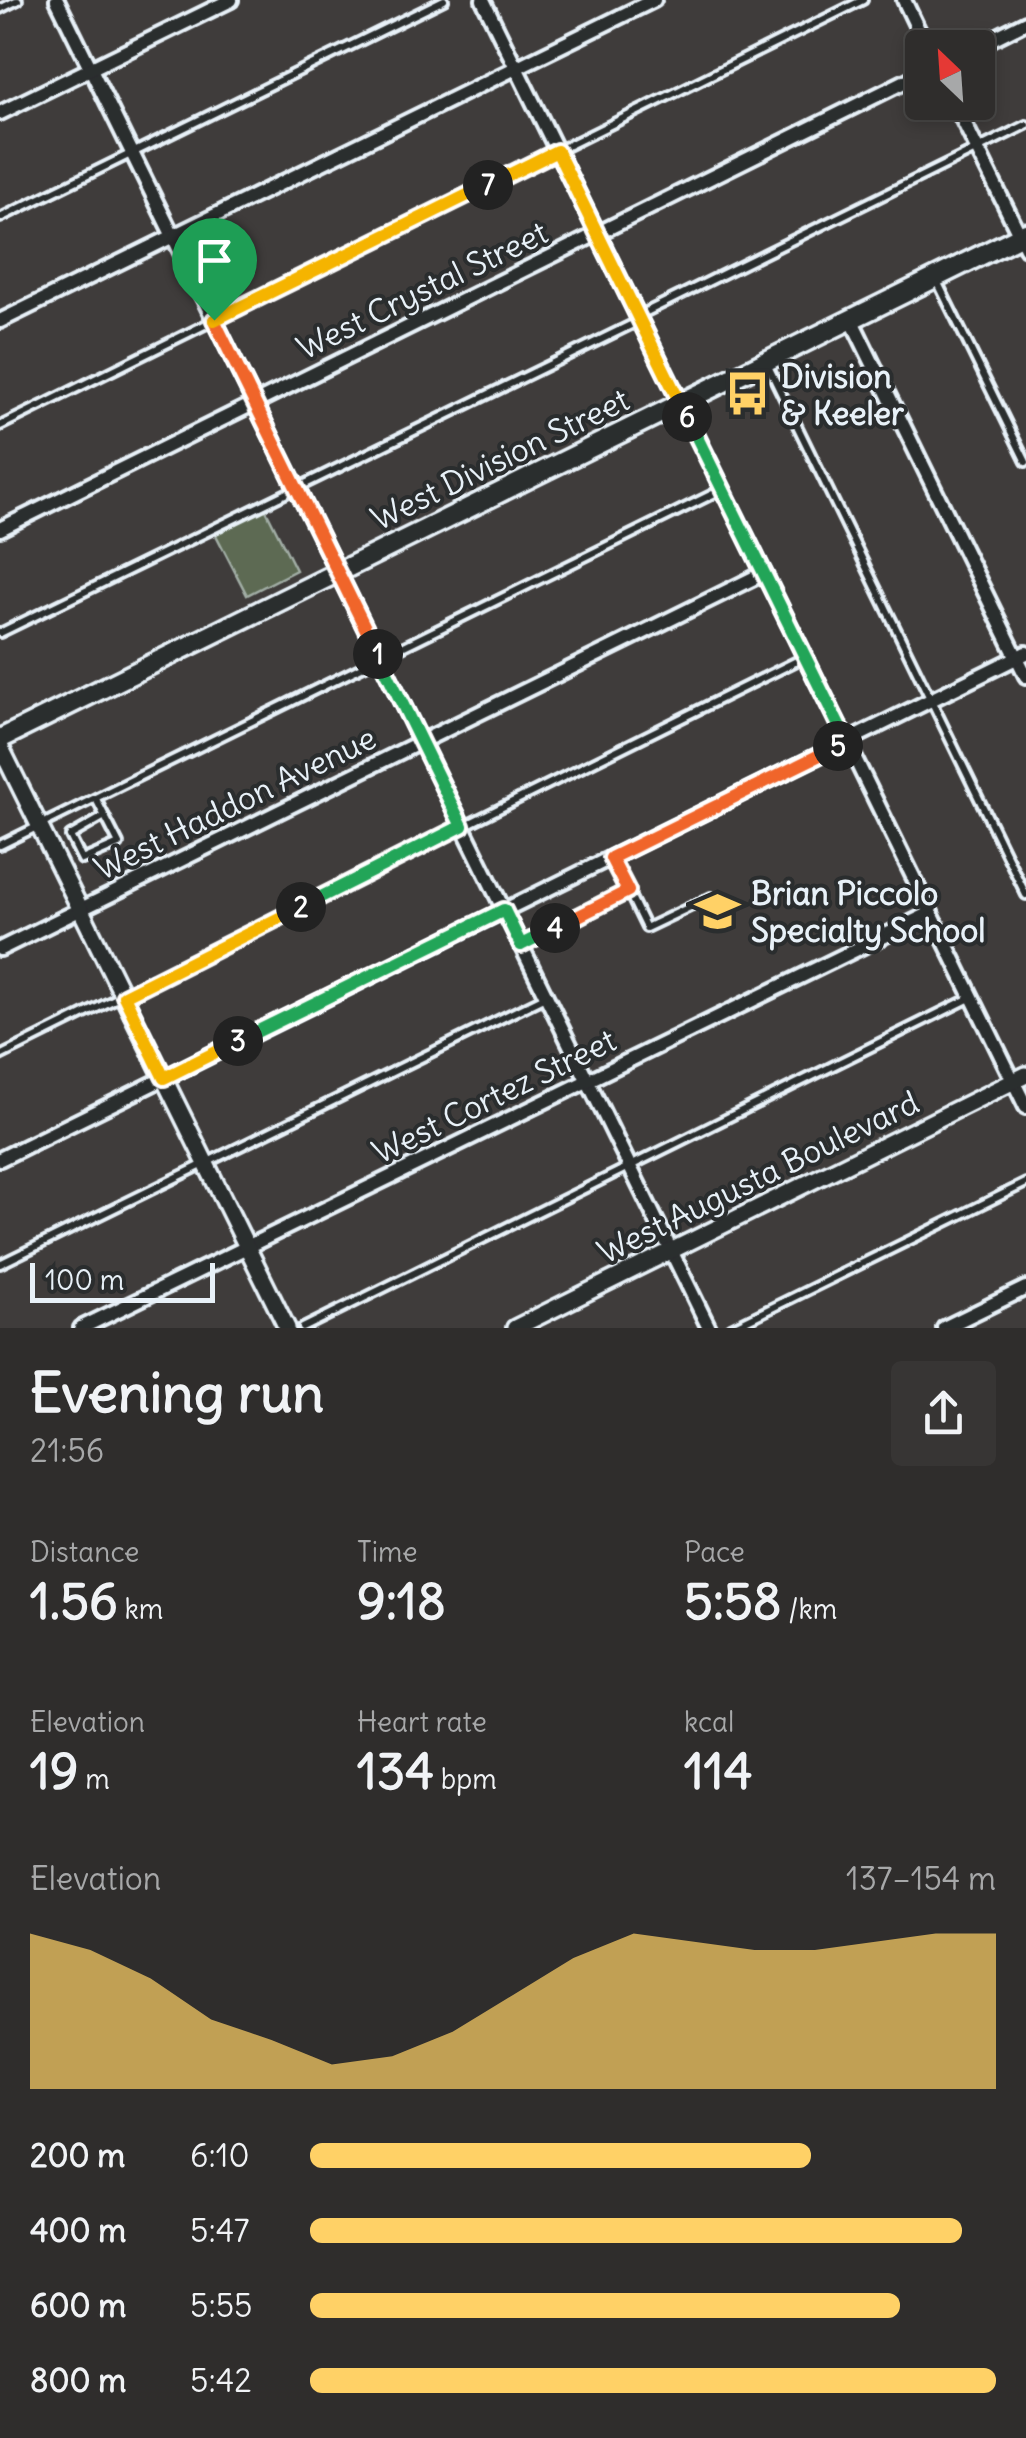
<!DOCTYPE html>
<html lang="en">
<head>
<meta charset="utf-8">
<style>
  body { margin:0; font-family:Delius,sans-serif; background:#373534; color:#f1f3f6; height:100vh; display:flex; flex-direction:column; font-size:38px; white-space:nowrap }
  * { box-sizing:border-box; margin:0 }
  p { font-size:32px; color:#a7a8a9 }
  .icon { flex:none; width:55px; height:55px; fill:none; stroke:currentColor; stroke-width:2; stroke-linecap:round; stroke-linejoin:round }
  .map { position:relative; height:1328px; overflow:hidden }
  .panel { display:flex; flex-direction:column; background:#2f2d2c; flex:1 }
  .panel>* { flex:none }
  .needle { width:65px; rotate:335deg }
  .tools { position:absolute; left:905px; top:30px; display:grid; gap:20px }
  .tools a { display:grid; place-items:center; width:90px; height:90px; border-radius:10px; background:#2f2d2c; box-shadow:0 5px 15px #0003,0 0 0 2px #4a4948; font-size:50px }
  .scale { position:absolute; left:30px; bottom:25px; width:185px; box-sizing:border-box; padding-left:10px; border:5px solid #e8f1f8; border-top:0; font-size:28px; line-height:35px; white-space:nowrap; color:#e8f1f8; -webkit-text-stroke:8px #2a2d2e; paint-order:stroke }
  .pin { position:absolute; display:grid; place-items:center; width:85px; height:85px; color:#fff; margin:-102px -42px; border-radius:50% 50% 50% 0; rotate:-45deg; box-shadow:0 0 10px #0007 }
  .pin .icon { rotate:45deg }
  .km { position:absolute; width:50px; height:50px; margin:-25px; border-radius:50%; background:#222; color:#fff; font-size:28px; line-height:50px; text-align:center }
  .round { display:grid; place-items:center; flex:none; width:105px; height:105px; border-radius:10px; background:#373534 }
  .overview { display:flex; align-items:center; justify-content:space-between; height:170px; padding:0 30px }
  h1 { font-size:55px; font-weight:700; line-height:75px }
  .metrics { display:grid; grid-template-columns:repeat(3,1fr); gap:15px; height:170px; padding:10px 30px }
  .metrics div { display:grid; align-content:center }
  .metrics b { font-size:50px; font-weight:700 }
  .metrics small { font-size:28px; font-weight:400 }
  .metrics p { font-size:28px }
  .chart { height:280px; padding:20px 30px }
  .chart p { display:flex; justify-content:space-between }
  .chart svg { width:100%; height:180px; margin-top:10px; fill:#ffd166; opacity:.7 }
  ul { padding:0 30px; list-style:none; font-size:32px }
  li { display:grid; grid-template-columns:160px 120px 1fr; align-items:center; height:75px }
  li i { height:25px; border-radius:12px; background:#ffd166 }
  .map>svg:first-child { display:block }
  .green { fill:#5d6b53; stroke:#a2aea6; stroke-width:2.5 }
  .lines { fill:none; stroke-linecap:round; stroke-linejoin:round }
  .service-casing { stroke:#e8f1f8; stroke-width:14 }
  .minor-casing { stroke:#e8f1f8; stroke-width:20 }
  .tertiary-casing { stroke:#e8f1f8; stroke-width:22 }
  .secondary-casing { stroke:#e8f1f8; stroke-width:25 }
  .service { stroke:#2a2d2e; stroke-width:6 }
  .minor { stroke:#2a2d2e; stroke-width:12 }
  .tertiary { stroke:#2a2d2e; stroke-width:15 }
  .secondary { stroke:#2a2d2e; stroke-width:18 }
  .split-1-casing { stroke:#fff; stroke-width:20 }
  .split-2-casing { stroke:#fff; stroke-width:20 }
  .split-3-casing { stroke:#fff; stroke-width:20 }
  .split-4-casing { stroke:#fff; stroke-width:20 }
  .split-5-casing { stroke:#fff; stroke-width:20 }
  .split-6-casing { stroke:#fff; stroke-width:20 }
  .split-7-casing { stroke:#fff; stroke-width:20 }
  .split-8-casing { stroke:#fff; stroke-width:20 }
  .split-1 { stroke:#f0652b; stroke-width:12 }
  .split-2 { stroke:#22a559; stroke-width:12 }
  .split-3 { stroke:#f5b400; stroke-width:12 }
  .split-4 { stroke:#22a559; stroke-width:12 }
  .split-5 { stroke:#f0652b; stroke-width:12 }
  .split-6 { stroke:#22a559; stroke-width:12 }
  .split-7 { stroke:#f5b400; stroke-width:12 }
  .split-8 { stroke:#f5b400; stroke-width:12 }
  .labels { text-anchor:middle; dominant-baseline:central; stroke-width:8; stroke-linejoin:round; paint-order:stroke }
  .street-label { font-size:32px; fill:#e8f1f8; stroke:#2a2d2e }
  .poi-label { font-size:32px; font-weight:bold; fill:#e8f1f8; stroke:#2a2d2e; text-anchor:start }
</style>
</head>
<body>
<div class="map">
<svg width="1026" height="1328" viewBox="0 0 1026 1328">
  <rect width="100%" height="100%" fill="#3f3c3b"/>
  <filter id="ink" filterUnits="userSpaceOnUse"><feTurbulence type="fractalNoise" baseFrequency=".01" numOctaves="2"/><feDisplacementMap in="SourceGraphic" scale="20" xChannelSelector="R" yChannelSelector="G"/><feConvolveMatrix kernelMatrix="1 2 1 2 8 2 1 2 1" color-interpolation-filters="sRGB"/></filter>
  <g filter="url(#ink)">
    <path class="green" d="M265,508L296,570L247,595L215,533Z"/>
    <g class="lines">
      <defs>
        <g id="service">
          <path d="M0,9L18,0"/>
          <path d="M0,218L444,0"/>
          <path d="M936,279L1026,462"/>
          <path d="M638,316L1026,125"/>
          <path d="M768,366L1026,895"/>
          <path d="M0,426L863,0"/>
          <path d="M0,633L639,321"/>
          <path d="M96,799L119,844L82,860L70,836L105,816"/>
          <path d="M0,845L721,490"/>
          <path d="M628,891L646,928L711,897"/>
          <path d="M522,944L628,891L611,858"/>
          <path d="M0,1056L805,657"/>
          <path d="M0,1264L545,997"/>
          <path d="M303,1328L972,997"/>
          <path d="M731,1328L1026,1183"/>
        </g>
        <g id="minor">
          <path d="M57,0L709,1328"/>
          <path d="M483,0L1026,1107"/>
          <path d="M904,0L927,48"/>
          <path d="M974,48L1026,22"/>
          <path d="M954,102L1026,248"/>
          <path d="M0,113L231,0"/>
          <path d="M851,319L1026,676"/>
          <path d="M0,321L654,0"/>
          <path d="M0,529L922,73"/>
          <path d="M0,949L764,573"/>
          <path d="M0,1159L1026,653"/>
          <path d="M81,1328L931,913"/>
          <path d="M944,1328L1026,1288"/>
        </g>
        <g id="tertiary">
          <path d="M0,746L287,1328"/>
          <path d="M515,1328L1026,1075"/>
        </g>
        <path id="secondary" d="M0,739L1026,233"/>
      </defs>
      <use href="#service" class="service-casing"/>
      <use href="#minor" class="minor-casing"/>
      <use href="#tertiary" class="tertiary-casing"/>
      <use href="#secondary" class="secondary-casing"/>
      <use href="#service" class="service"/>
      <use href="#minor" class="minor"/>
      <use href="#tertiary" class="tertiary"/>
      <use href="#secondary" class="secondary"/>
    </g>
  </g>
  <g class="lines" filter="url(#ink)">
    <defs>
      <path id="split-1" d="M214,320L378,654"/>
      <path id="split-2" d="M301,907L462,826L378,654"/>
      <path id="split-3" d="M238,1041L164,1078L124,996L301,907"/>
      <path id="split-4" d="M238,1041L504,910L521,945L555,928"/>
      <path id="split-5" d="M555,928L628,891L611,858L838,746"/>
      <path id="split-6" d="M687,417L847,742L838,746"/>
      <path id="split-7" d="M488,185L557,151L687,417"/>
      <path id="split-8" d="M214,320L488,185"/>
    </defs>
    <use href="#split-1" class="split-1-casing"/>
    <use href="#split-2" class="split-2-casing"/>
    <use href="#split-3" class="split-3-casing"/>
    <use href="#split-4" class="split-4-casing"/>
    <use href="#split-5" class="split-5-casing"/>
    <use href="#split-6" class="split-6-casing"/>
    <use href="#split-7" class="split-7-casing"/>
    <use href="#split-8" class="split-8-casing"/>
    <use href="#split-1" class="split-1"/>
    <use href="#split-2" class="split-2"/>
    <use href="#split-3" class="split-3"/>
    <use href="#split-4" class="split-4"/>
    <use href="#split-5" class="split-5"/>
    <use href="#split-6" class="split-6"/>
    <use href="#split-7" class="split-7"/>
    <use href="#split-8" class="split-8"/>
  </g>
  <defs>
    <symbol id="bus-bare" viewBox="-9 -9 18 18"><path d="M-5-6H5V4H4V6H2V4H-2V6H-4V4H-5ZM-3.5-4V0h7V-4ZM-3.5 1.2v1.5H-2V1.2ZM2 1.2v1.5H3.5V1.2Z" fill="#ffd166" stroke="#2a2d2e" stroke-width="2.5" paint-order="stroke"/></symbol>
    <symbol id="school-bare" viewBox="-9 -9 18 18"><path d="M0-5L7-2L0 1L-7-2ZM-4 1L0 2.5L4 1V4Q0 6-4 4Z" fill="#ffd166" stroke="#2a2d2e" stroke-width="2.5" paint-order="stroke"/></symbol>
  </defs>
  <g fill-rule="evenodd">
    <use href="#bus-bare" x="716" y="362" width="63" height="63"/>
    <use href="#school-bare" x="686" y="880" width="63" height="63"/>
  </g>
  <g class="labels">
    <g class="street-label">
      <text transform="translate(422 290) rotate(-26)">West Crystal Street</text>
      <text transform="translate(500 459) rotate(-26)">West Division Street</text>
      <text transform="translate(235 803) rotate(-26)">West Haddon Avenue</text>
      <text transform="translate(494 1096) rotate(-26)">West Cortez Street</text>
      <text transform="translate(758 1177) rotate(-26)">West Augusta Boulevard</text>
    </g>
    <g class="poi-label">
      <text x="781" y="376">Division<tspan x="781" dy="37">&amp; Keeler</tspan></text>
      <text x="751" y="893">Brian Piccolo<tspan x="751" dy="37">Specialty School</tspan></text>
    </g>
  </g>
</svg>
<div class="tools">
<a><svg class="needle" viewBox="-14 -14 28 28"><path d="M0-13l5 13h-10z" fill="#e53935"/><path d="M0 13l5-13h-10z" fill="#a7a8a9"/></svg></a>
</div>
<div class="scale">100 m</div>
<div class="pin" style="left:214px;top:320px;background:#1e9e55"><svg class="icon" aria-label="arrive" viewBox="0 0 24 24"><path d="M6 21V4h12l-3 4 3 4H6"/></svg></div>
<b class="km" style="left:378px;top:654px">1</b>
<b class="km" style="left:301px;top:907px">2</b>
<b class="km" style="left:238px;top:1041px">3</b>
<b class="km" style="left:555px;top:928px">4</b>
<b class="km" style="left:838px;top:746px">5</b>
<b class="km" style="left:687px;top:417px">6</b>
<b class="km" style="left:488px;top:185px">7</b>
</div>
<section class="panel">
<div class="overview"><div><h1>Evening run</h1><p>21:56</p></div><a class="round"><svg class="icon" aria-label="share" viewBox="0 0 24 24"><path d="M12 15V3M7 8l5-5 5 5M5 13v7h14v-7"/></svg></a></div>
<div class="metrics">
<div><p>Distance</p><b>1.56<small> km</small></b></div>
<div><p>Time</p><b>9:18</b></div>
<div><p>Pace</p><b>5:58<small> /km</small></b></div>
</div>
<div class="metrics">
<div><p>Elevation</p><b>19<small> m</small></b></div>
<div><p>Heart rate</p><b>134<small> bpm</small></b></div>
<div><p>kcal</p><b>114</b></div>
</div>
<div class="chart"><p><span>Elevation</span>137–154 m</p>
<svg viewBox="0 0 160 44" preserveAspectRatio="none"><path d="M0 44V6L10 10L20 17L30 27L40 32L50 38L60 36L70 30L80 21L90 12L100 6L110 8L120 10L130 10L140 8L150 6L160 6V44z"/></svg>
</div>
<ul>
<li><b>200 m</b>6:10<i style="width:73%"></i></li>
<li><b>400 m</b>5:47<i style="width:95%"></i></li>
<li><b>600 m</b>5:55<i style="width:86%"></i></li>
<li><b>800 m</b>5:42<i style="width:100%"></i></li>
</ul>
</section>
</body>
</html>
